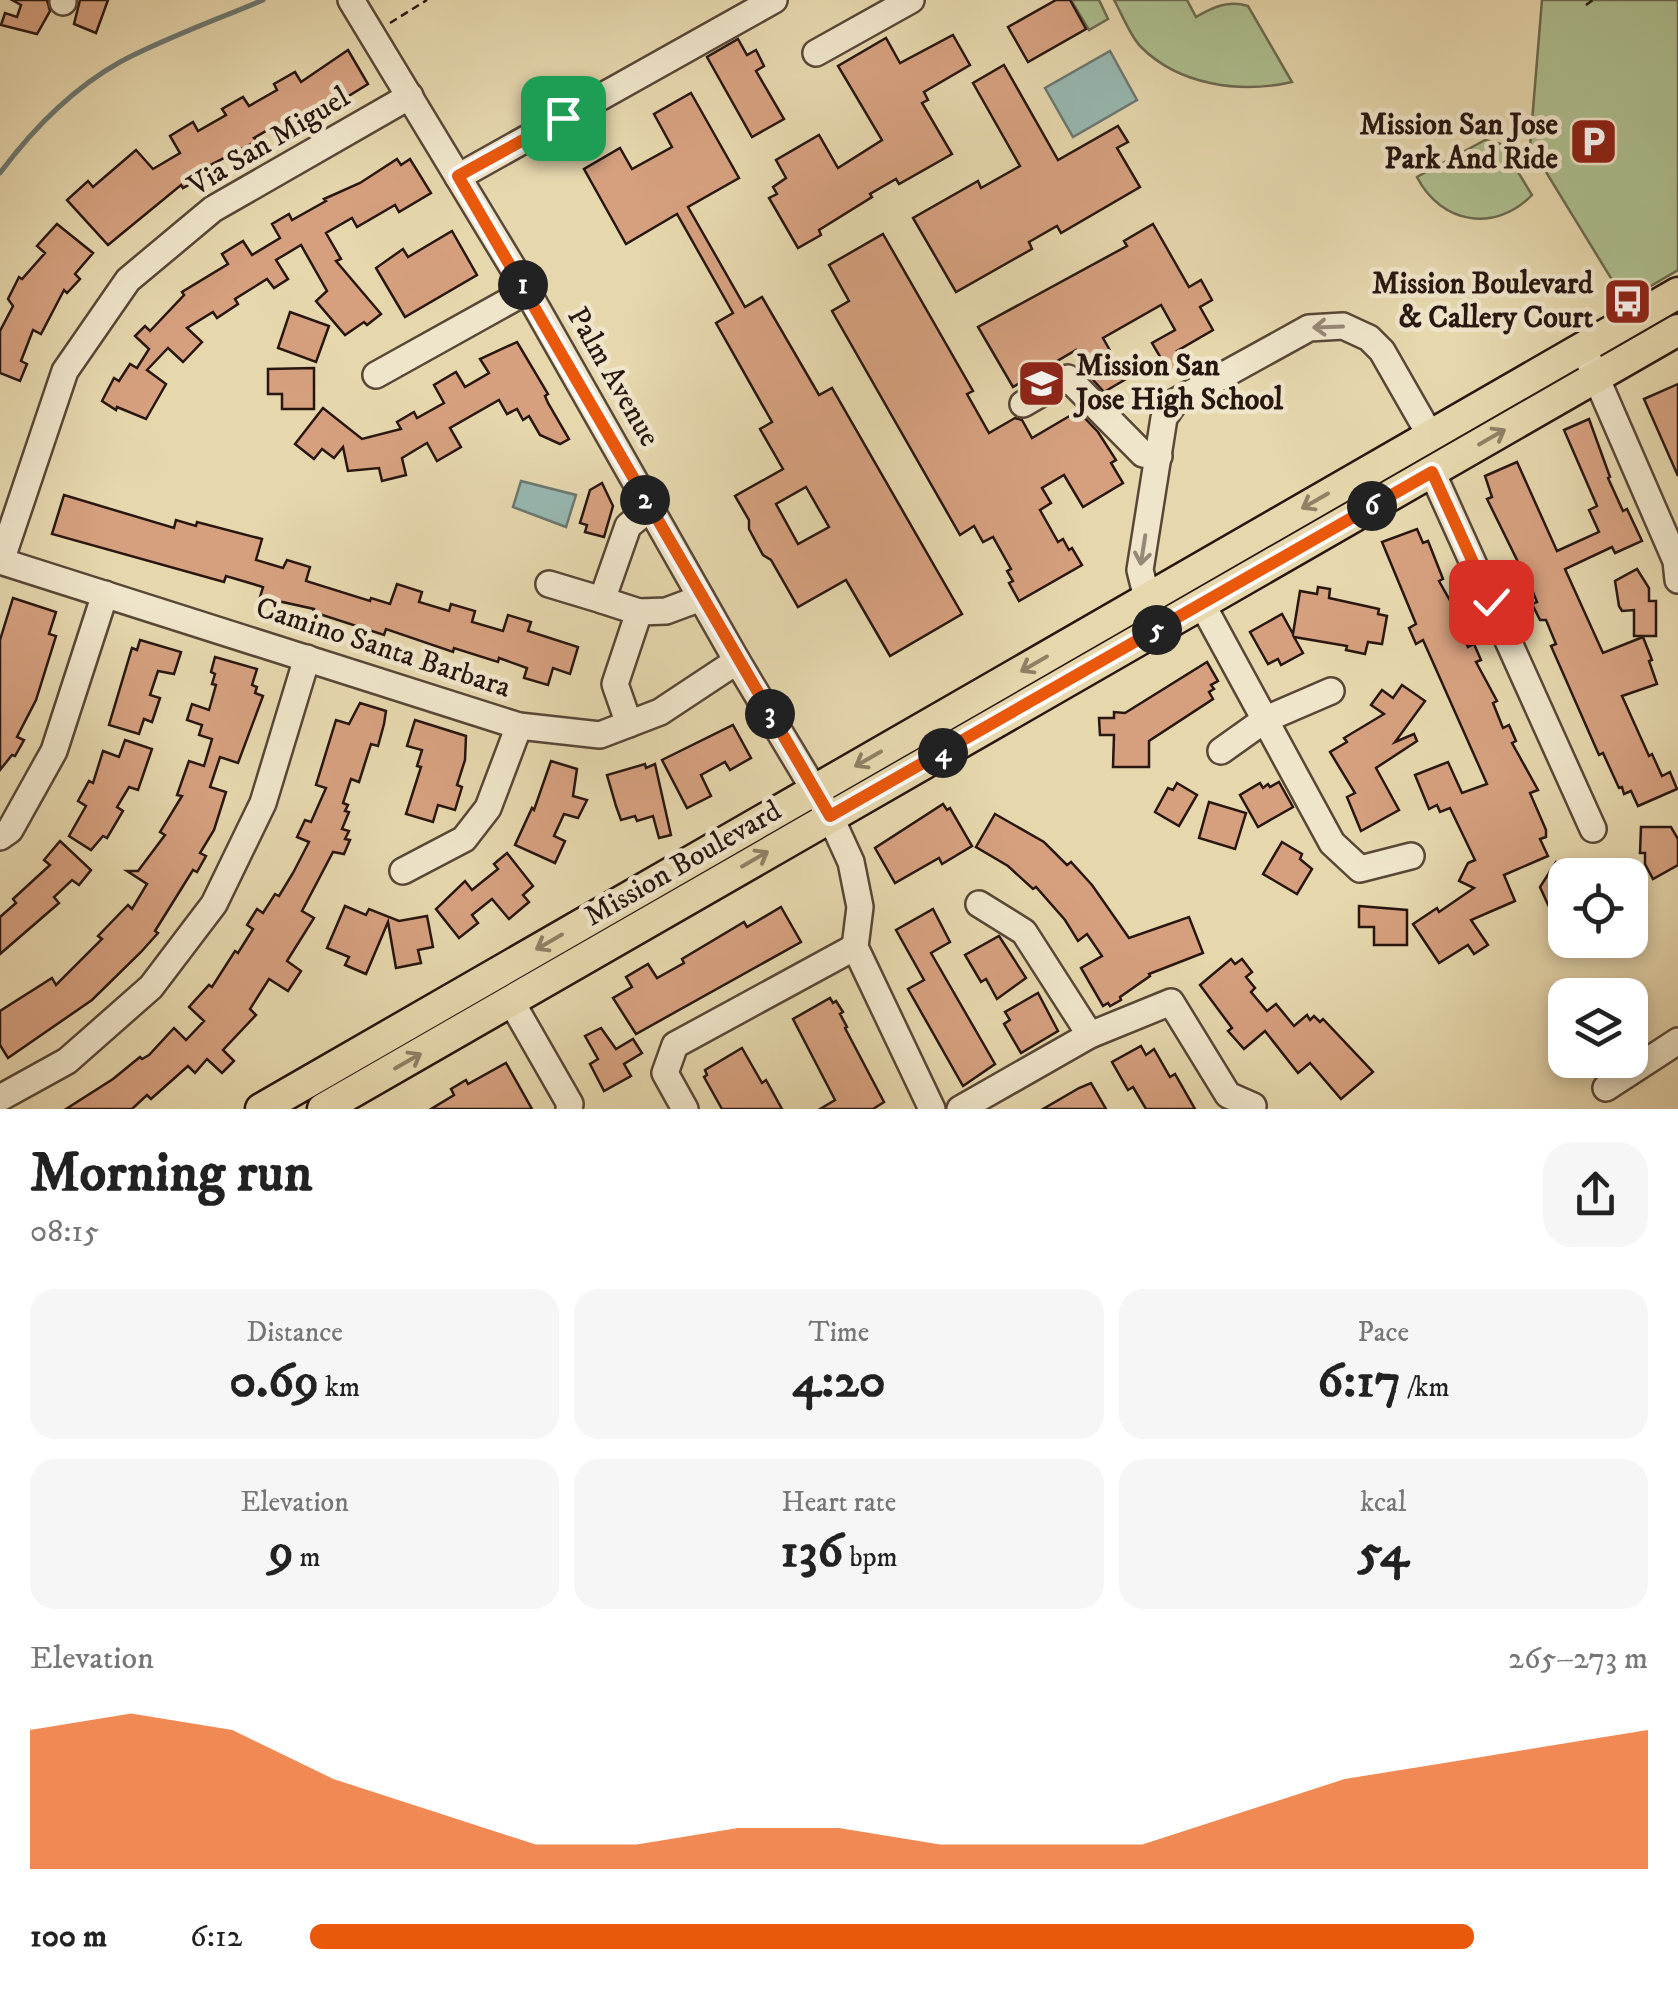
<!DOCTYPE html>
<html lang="en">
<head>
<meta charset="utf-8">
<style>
  body { margin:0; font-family:"IM FELL DW Pica",serif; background:#f6f6f6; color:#222; height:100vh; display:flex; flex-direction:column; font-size:38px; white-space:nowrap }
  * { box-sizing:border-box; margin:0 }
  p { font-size:32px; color:#767676 }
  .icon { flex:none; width:55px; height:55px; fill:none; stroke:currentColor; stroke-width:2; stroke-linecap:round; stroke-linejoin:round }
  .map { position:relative; height:1109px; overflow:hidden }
  .details { display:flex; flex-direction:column; background:#fff; flex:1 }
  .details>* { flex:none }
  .tools { position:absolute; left:1548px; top:858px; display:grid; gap:20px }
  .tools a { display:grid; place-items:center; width:100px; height:100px; border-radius:20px; background:#fff; box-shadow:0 5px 15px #0003; font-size:50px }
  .pin { position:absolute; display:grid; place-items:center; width:85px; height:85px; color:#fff; margin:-42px; border-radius:20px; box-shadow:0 5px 15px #0006 }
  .km { position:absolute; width:50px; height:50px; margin:-25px; border-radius:50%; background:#222; color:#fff; font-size:28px; line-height:50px; text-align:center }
  .round { display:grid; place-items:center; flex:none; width:105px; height:105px; border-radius:30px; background:#f6f6f6 }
  .headline { display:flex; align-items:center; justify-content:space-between; height:170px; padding:0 30px }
  h1 { font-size:55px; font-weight:800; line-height:75px }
  .metrics { display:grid; grid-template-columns:repeat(3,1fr); gap:15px; height:170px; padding:10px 30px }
  .metrics div { display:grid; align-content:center; border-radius:25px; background:#f6f6f6; text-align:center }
  .metrics b { font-size:50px; font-weight:800 }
  .metrics small { font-size:28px; font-weight:400 }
  .metrics p { font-size:28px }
  .chart { height:280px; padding:20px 30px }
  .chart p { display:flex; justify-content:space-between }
  .chart svg { width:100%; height:180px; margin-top:10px; fill:#ea580c; opacity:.7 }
  ul { padding:0 30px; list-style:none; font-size:32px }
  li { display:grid; grid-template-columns:160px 120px 1fr; align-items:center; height:75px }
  li i { height:25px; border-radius:12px; background:#ea580c }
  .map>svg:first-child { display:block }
  .green { fill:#aebf8f; stroke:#6b6a50; stroke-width:2.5 }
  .water { fill:#97b8b1; stroke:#6b7771; stroke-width:2.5 }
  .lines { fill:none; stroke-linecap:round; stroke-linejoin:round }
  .stream { stroke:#6b7771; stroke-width:5 }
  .building { fill:#d6a07f; stroke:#281610; stroke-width:2.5; fill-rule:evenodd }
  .minor-casing { stroke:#584637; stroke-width:30 }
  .major-casing { stroke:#281610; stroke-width:35 }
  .path { stroke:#281610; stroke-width:2.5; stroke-dasharray:8 5; stroke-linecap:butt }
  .minor { stroke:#efe5ca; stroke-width:25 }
  .major { stroke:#e6d7ad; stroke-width:30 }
  .oneway { stroke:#958876 }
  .oneway2 { stroke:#908066 }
  .route-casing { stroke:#fff; stroke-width:20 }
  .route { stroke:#ea580c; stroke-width:12 }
  .labels { text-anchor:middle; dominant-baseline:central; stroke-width:9; stroke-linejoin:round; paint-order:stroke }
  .poi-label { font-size:30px; font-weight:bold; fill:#281610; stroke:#efe5ca; text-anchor:end }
  .street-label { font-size:30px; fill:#281610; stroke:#efe5ca }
</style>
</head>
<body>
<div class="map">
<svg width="1678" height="1109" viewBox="0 0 1678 1109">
  <rect width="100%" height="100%" fill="#e6d7ad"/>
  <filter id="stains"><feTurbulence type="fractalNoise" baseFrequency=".002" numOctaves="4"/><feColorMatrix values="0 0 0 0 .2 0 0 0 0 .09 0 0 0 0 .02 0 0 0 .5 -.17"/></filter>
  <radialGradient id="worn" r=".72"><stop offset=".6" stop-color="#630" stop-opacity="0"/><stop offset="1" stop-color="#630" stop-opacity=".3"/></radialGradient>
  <g class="green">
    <path d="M1071,0H1099L1108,19L1089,30Z"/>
    <path d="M1114,0H1187L1196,17C1213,7 1228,0 1248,6L1292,82C1240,94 1179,85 1141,47C1130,36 1122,14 1114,0Z"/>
    <path d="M1542,0H1678V270L1625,301L1530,146Z"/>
    <path d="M1485,140L1501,144L1532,195C1495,233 1441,224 1417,177Z"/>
  </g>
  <g class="water">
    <path d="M1110,51L1137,100L1073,137L1045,88Z"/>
    <path d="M521,481L576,495L566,527L513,507Z"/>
  </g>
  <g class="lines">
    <path class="stream" d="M0,173C32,130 72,89 120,62C165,38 216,20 263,0"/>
  </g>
  <g class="building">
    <path d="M12,0H47L50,11L37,34L1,25L5,13L17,17L21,5Z"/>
    <path d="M80,0H108L96,33L74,24Z"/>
    <path d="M1056,0H1070L1086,29L1028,62L1008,27Z"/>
    <path d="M953,35L970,65L924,92L928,100L922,103L952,154L899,184L896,179L870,194L872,197L819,230L821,235L798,248L769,198L777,194L773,187L786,178L776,160L819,135L838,168L882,140L838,66L886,38L900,63Z"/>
    <path d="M738,39L747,55L756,50L764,66L756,71L784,119L752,137L707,57Z"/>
    <path d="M348,50L368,84L334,105L331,99L280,128L278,124L254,138L257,141L195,173L199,179L183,188L181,185L108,245L67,200L88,181L93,187L136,150L153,169L180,153L170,136L193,122L198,131L226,115L222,109L243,97L249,106L277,90L274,84L295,72L301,82Z"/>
    <path d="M1004,65L1058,160L1118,126L1128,142L1117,148L1140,187L1061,233L1057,226L1029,242L1032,249L956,292L913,218L978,181L981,188L1020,166L973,83Z"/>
    <path d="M691,93L739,178L688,207L745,307L762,297L819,395L832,388L962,614L890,656L846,580L798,607L771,560L763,555L749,529V520L735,496L783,469L760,429L772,422L716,323L733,313L677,214L626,244L584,169L620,148L632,169L672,147L654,114ZM806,487L829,527L798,544L776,504Z"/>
    <path d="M397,159L401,165L410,159L431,193L399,212L395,205L357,227L352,218L326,233L341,259L336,261L381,314L367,325L364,322L345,335L316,301L327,291L301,245L276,260L288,279L274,288L267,279L235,299L238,304L217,318L213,312L187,328L202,342L183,362L168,348L147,370L166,384L146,419L117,407L116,410L102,401L114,378L119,381L130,364L137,368L149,349L135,336L145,326L150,331L184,295L182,292L228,264L222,254L243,241L252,255L280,238L272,224L289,214L292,220L326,201L324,199L360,183Z"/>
    <path d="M57,224L93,253L75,274L80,279L67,293L64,290L41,334L33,330L21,361L27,364L20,381L0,373V331L13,306L8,299L19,277L22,279L45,253L37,246Z"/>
    <path d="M1153,224L1189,287L1201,280L1212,300L1200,307L1213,330L1177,351L1185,365L1170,374L1152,343L1175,330L1161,305L1103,338L1126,379L1104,392L1094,381L1076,350L1013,387L978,327L1127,246L1124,241Z"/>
    <path d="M452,231L477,275L405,317L376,268L403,249L408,257Z"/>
    <path d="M883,234L973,391L967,394L989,433L1015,418L1022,420L1032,438L1078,411L1098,432L1116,460L1111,463L1123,483L1083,507L1064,475L1042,488L1051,503L1040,510L1058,542L1063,539L1069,550L1072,548L1082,565L1019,601L1009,583L1013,581L1007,571L1011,569L993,537L983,542L974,526L960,535L832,311L849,301L829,265Z"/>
    <path d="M290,312L329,326L316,362L278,348Z"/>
    <path d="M517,342L548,394L545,396L548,403L569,439L560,444L540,435L529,416L523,420L517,409L507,414L499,400L450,428L461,447L437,461L427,443L402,458L406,475L382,481L379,468L348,471L343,447L334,458L322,449L314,459L295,444L323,408L362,439L401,429L397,422L414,412L417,418L444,403L434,385L456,372L465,387L489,373L480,359Z"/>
    <path d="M314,368V409H282V394H268V369Z"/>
    <path d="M1678,384V476L1644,399Z"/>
    <path d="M1589,419L1610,477L1608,478L1623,511L1627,509L1642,541L1615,553L1612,547L1565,569L1603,653L1643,637L1652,660L1649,661L1657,684L1622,696L1649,756L1652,754L1662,776L1670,772L1677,789L1638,806L1631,791L1624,794L1622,787L1619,788L1603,753L1599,755L1551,646L1556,644L1546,620H1540L1532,604L1537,602L1527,577L1521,580L1514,564L1518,562L1487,499L1492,497L1485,476L1517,462L1557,551L1599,532L1589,510L1597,506L1564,430Z"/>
    <path d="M602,483L613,506L604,537L585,532L587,525L580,523L590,490Z"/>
    <path d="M64,495L174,528L176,520L196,526L197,522L262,539L256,560L283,568L287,560L310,567L306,581L370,601L371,598L390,604L397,584L422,592L419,602L449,611L451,604L475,611L472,622L503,631L508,615L531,622L528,631L578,647L570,674L553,668L548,685L524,678L527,668L499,658L498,662L454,648L453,652L386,629L384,635L313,612L314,609L260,597L263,587L226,576L224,582L52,534Z"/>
    <path d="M1417,529L1423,543L1428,541L1443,579L1439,581L1461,620L1456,622L1468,647L1474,644L1481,660L1476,662L1497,701L1493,703L1503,728L1509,725L1516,741L1512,743L1538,790L1530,793L1546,830V837L1540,839L1548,856L1504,875L1515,901L1471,920L1488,945L1474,954L1468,945L1439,963L1413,924L1437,908L1439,912L1474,888L1459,881L1468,863L1475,860L1450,808L1440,812L1437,805L1429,809L1415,775L1448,762L1462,793L1487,784L1423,640L1416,644L1409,628L1416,624L1382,542Z"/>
    <path d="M1637,569L1649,588V601H1656V636H1634V610L1622,611L1619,606L1615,581Z"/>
    <path d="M1318,587L1330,589L1329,598L1379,609L1378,614L1387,616L1382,644L1368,642L1365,654L1346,650L1347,646L1294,637L1303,653L1281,665L1278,659L1268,664L1250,632L1282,614L1293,634L1300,591L1317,594Z"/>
    <path d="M13,598L56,612L49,634L56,636L36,700L17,737L24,740L15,756L12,755L0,770V640Z"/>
    <path d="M140,640L181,652L174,674L158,671L150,695L160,698L152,722L144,719L139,734L109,725L132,648L137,650Z"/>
    <path d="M215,657L257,669L252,685L257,687L255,693L263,696L238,763L220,757L210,787L226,792L214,830L200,853L206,856L197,872L193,870L155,931L158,933L141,952L92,1000L8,1058L0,1045V1011L52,978L56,985L102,939L98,936L128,905L132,909L147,884L127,871H138L165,835L160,832L182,796L177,795L189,761L204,766L212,739L199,735L202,725L187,720L192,704L209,710L216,685L212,684L215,674L211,672Z"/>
    <path d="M1207,662L1218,681L1211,685L1214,689L1209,692L1213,699L1149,741V767H1113L1114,735H1100L1099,718H1114V712L1125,713Z"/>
    <path d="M1402,685L1425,701L1395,742L1414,734L1417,741L1376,768L1399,810L1361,831L1347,797L1355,793L1330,752L1347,742L1344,738L1384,714L1371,705L1382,690L1393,698Z"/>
    <path d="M360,703L386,711L384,724L378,746L371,744L359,782L351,779L343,803L348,805L345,811L349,812L342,829L349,831L345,839L350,840L344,854L333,852L302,911L314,918L287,961L301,971L288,991L269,979L250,1009L256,1015L223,1050L234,1061L222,1073L207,1059L195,1073L188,1066L151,1099L147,1095L132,1109H66L113,1079L140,1057L142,1059L149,1055L174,1028L186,1040L204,1021L189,1007L209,985L212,987L235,951L238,953L253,929L247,925L257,909L263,913L275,894L279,896L293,873L309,842L297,837L305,820L311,822L326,788L316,785L336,720L349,724Z"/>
    <path d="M415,720L466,736L465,760L457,785L462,787L455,810L438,805L433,822L406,814L421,767L417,766L422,750L407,746Z"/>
    <path d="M733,725L751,758L730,770L725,762L701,775L711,796L687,808L662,760Z"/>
    <path d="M125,740L152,749L138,790L129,787L117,807L123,811L107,838L103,836L91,850L69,836L86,806L78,801L89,781L93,783L103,751L119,757Z"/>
    <path d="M551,761L577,769L573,796L587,800L578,818L564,814L554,836L565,841L555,863L515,845L532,808L534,810Z"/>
    <path d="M645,764L646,768L655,764L671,835L659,838L653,816L637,821L635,816L621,820L616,806L607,775Z"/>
    <path d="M1279,782L1293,807L1258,827L1240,795L1260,783L1263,788L1268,784L1270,787Z"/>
    <path d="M1177,783L1197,795L1179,826L1155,812L1168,788L1173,790Z"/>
    <path d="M1209,802L1246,813L1235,849L1199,838Z"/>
    <path d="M943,804L947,810L950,808L972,846L942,864L939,858L895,883L875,848Z"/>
    <path d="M995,814L1044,842L1067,865L1071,862L1092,885L1129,938L1189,917L1203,953L1149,974L1150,976L1120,997L1121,1000L1110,1006L1108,1003L1103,1006L1081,968L1102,956L1087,934L1078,941L1065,920L1036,887L1033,889L1008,866L976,847Z"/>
    <path d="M1641,827H1671L1678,839V865L1653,879L1645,864V853H1640Z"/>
    <path d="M60,841L91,870L79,885L72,880L54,897L59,903L0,954V917L16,903L13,899L50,865L44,860Z"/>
    <path d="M1282,842L1302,854L1300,859L1312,869L1297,894L1263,874Z"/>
    <path d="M507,853L533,886L523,895L529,902L509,919L492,899L472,915L478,923L459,938L436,909L465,881L472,890L498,869L494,864Z"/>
    <path d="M1556,862L1565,868V916L1555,920L1540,887Z"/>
    <path d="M345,906L366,915L369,909L399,921L427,916L433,947L418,950L421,963L396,968L388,922L366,974L345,965L349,957L327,948Z"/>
    <path d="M1359,906L1407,910V945H1374V927H1359Z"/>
    <path d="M781,907L801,942L636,1034L613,998L632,987L626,977L648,964L657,978L684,963L682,959L744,922L747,927Z"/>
    <path d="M933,909L950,942L931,953L995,1064L963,1086L908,989L924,980L896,930Z"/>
    <path d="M999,936L1026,978L997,999L986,979L981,982L965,955Z"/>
    <path d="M1231,959L1235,964L1242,959L1252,972L1246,977L1255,988L1251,992L1267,1011L1276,1004L1294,1026L1307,1015L1310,1020L1314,1016L1320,1022L1323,1019L1373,1072L1341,1099L1310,1063L1298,1073L1265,1031L1244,1049L1228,1031L1232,1028L1200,985Z"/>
    <path d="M1038,993L1058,1031L1021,1053L1004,1024L1010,1020L1005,1012Z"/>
    <path d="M830,998L833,1003L836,1001L843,1012L840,1014L847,1027L845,1028L884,1102L873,1109H820L835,1100L793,1019Z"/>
    <path d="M601,1028L616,1049L633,1039L642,1053L624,1064L631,1076L604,1091L590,1064L598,1059L585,1036Z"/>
    <path d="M1141,1046L1146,1055L1154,1049L1170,1077L1175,1074L1195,1109H1146L1133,1087L1128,1090L1112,1062Z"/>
    <path d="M742,1048L762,1083L766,1080L782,1109H722L704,1077L707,1075L705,1070Z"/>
    <path d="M506,1063L532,1109H431L454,1095L451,1089L466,1080L468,1084Z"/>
    <path d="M1091,1083L1106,1109H1043L1079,1088Z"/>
  </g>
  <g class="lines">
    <defs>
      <g id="minor">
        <path d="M351,0L527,291L737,661L830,816L851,862L860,907L855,947L932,1109"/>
        <path d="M63,2V0"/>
        <path d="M816,53L911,0"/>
        <path d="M458,177L774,0"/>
        <path d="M1589,361L1676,561L1678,580"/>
        <path d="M376,375L527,291"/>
        <path d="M1023,404L1068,378L1143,454L1159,456"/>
        <path d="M1432,472L1593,829"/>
        <path d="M0,561L519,726L600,735L660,712L737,661"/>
        <path d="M1,561L65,371L128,280L213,209L410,96"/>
        <path d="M549,584L602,600L628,526L650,508"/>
        <path d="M1147,598L1140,570L1164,418L1175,402L1309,328L1343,326L1369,338L1382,351L1430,435"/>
        <path d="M602,600L639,612L615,684L629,724"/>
        <path d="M1202,604L1332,843L1360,869L1411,856"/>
        <path d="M639,612L666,611L701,598"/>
        <path d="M1221,751L1266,719L1331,691"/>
        <path d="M0,837L10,830L54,751L105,594"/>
        <path d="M403,871L464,839L488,808L519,726"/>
        <path d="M979,904L1024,932L1090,1035"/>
        <path d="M511,1001L570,1104L569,1109"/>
        <path d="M1606,1088L1678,1041"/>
        <path d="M0,1098L67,1061L151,987L214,904L263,803L307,658"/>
        <path d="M685,1109L665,1073L675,1045L855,947"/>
        <path d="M960,1109L1090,1035L1171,1002L1228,1095L1253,1106"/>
      </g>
      <g id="major">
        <path d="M261,1109L1678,293"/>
        <path d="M323,1109L1678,330"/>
      </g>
    </defs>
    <use href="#minor" class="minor-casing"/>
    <use href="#major" class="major-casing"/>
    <g class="path">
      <path d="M1586,5L1593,0"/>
      <path d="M390,23L427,0"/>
    </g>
    <use href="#minor" class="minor"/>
    <use href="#major" class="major"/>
  </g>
  <defs><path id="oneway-shaft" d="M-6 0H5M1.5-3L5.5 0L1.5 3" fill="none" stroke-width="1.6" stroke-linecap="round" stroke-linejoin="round" transform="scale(2.5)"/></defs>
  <g class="oneway">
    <use href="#oneway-shaft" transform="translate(1328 327) rotate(178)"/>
    <use href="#oneway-shaft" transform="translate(1143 550) rotate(99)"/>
  </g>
  <g class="oneway2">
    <use href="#oneway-shaft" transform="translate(1492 437) rotate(-30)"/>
    <use href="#oneway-shaft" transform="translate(1315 501) rotate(150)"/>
    <use href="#oneway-shaft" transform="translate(1034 664) rotate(150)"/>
    <use href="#oneway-shaft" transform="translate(868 759) rotate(150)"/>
    <use href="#oneway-shaft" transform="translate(755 859) rotate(-30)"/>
    <use href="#oneway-shaft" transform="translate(549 942) rotate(150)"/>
    <use href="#oneway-shaft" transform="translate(408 1061) rotate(-30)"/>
  </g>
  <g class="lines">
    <defs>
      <path id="route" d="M563,118L458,176L830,816L1432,472L1491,602"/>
    </defs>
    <use href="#route" class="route-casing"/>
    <use href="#route" class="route"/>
  </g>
  <defs>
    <symbol id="parking-square" viewBox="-11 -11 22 22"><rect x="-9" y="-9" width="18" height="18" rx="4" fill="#8f2418" stroke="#efe5ca"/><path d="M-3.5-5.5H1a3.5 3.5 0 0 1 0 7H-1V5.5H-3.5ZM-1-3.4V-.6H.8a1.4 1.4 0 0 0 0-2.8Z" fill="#fff"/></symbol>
    <symbol id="bus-square" viewBox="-11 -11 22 22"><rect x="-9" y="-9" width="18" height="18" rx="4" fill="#8f2418" stroke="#efe5ca"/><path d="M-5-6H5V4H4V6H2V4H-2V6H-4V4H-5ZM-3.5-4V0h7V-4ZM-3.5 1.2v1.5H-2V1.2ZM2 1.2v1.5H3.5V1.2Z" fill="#fff"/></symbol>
    <symbol id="school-square" viewBox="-11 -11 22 22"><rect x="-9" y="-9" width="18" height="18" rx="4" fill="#8f2418" stroke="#efe5ca"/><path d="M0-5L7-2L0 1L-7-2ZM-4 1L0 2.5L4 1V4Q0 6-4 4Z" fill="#fff"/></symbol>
  </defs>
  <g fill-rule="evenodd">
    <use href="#parking-square" x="1566" y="114" width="55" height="55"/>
    <use href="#bus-square" x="1600" y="274" width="55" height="55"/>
    <use href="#school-square" x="1014" y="356" width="55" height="55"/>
  </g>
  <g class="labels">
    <g class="poi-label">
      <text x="1558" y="125">Mission San Jose<tspan x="1558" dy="34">Park And Ride</tspan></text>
      <text x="1593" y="284">Mission Boulevard<tspan x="1593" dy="34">&amp; Callery Court</tspan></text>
      <text x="1076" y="366" text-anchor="start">Mission San<tspan x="1076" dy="34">Jose High School</tspan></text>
    </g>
    <g class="street-label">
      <text transform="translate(269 142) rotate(-31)">Via San Miguel</text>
      <text transform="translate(613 377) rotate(60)">Palm Avenue</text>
      <text transform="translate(383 648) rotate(18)">Camino Santa Barbara</text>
      <text transform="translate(683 864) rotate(-30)">Mission Boulevard</text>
    </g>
  </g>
  <rect width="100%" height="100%" filter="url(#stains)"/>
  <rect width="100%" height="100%" fill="url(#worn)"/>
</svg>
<div class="tools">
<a><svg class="icon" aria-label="locate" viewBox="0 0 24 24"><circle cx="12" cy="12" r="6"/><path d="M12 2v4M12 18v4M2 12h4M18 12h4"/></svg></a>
<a><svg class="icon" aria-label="layers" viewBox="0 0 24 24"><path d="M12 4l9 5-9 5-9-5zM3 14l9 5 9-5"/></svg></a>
</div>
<div class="pin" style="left:563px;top:118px;background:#1e9e55"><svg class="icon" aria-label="arrive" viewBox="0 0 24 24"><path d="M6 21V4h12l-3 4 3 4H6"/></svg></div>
<div class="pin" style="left:1491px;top:602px;background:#d93025"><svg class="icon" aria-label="check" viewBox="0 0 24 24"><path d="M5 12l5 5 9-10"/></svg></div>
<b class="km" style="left:523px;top:285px">1</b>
<b class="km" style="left:645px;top:500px">2</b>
<b class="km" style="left:770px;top:714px">3</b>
<b class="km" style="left:943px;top:753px">4</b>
<b class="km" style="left:1157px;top:630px">5</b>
<b class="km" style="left:1372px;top:506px">6</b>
</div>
<section class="details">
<div class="headline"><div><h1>Morning run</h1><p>08:15</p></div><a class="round"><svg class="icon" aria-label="share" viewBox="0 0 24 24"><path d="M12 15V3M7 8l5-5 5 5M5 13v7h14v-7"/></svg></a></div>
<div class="metrics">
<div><p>Distance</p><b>0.69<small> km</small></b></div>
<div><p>Time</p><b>4:20</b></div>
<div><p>Pace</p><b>6:17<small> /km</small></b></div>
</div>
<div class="metrics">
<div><p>Elevation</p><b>9<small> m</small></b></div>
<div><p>Heart rate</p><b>136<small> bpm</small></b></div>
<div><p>kcal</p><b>54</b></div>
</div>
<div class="chart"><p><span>Elevation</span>265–273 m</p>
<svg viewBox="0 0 160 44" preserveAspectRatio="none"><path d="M0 44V10L10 6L20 10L30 22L40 30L50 38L60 38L70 34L80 34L90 38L100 38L110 38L120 30L130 22L140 18L150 14L160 10V44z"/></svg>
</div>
<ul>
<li><b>100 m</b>6:12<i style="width:87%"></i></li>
</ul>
</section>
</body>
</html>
